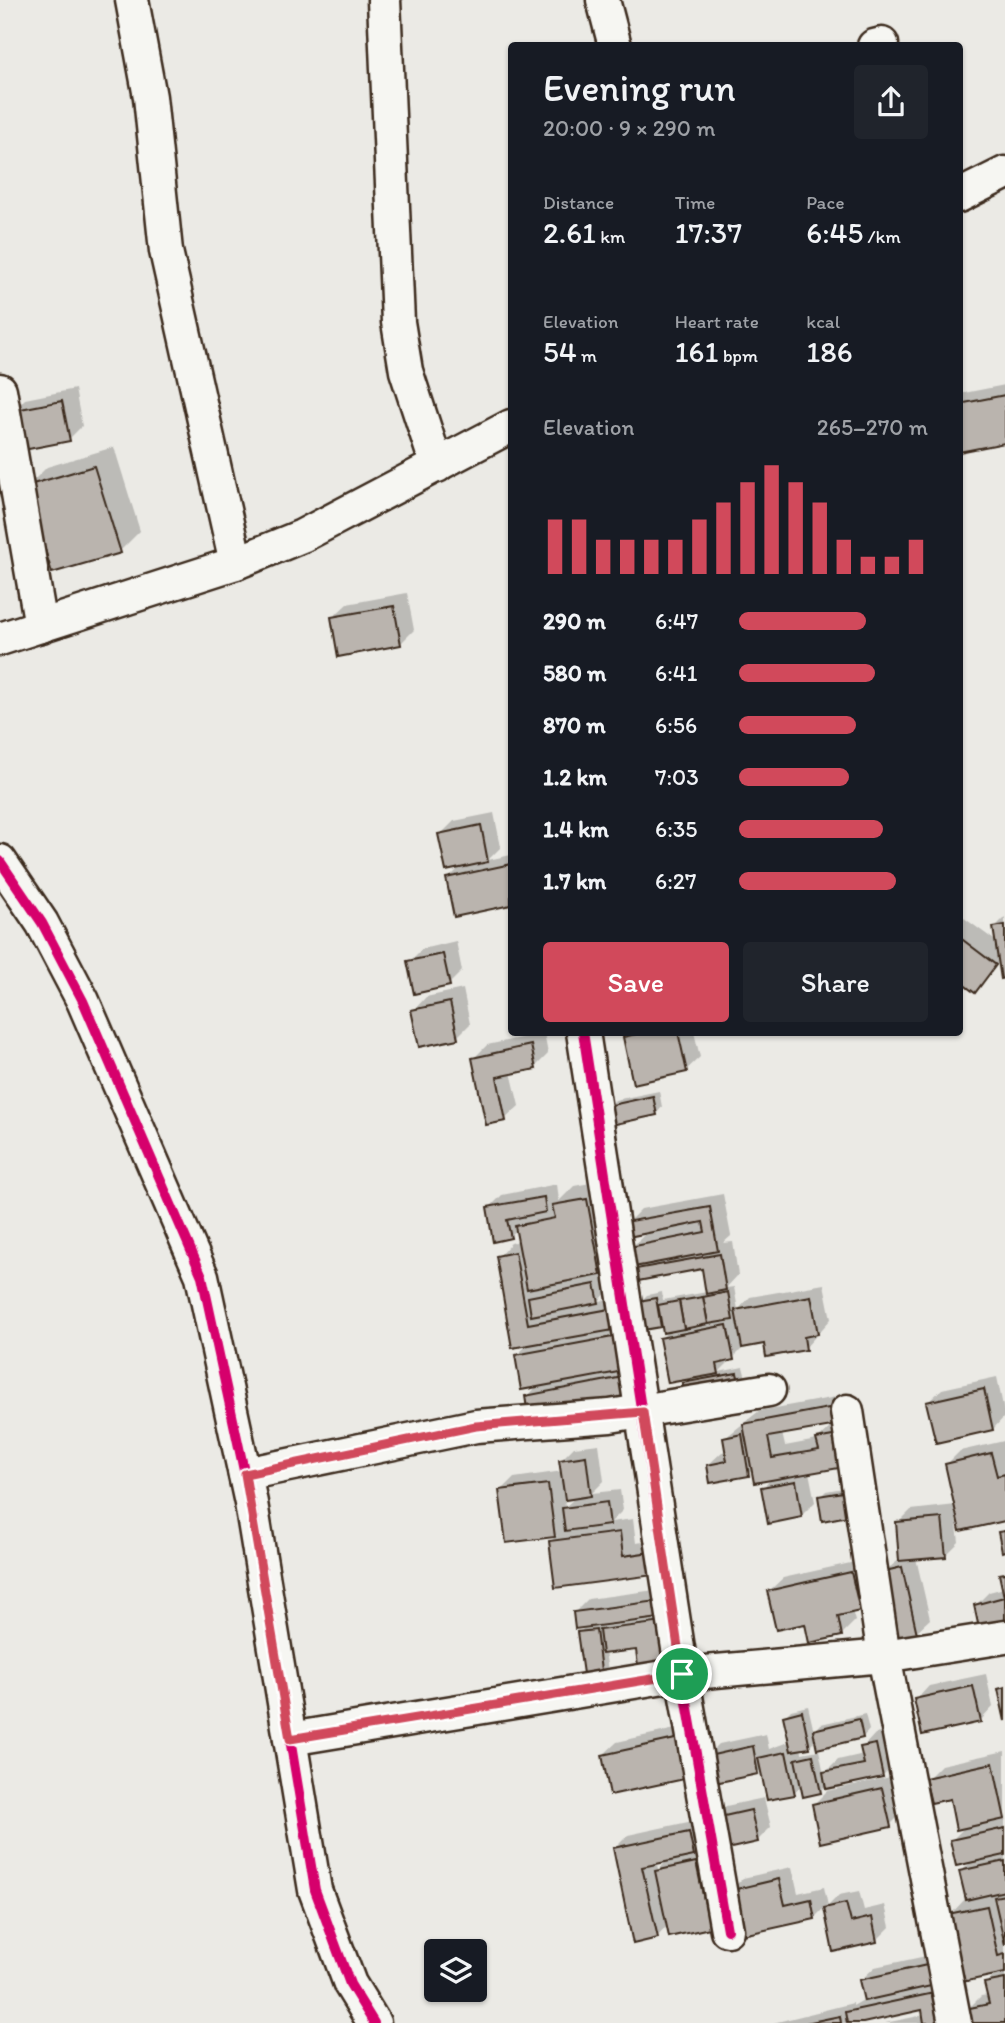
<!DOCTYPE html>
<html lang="en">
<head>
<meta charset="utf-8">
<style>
  body { margin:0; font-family:Itim,sans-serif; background:#20242c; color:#f1f3f6; height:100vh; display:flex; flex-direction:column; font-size:26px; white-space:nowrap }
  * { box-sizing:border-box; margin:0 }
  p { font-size:23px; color:#9ea1a6 }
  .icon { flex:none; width:38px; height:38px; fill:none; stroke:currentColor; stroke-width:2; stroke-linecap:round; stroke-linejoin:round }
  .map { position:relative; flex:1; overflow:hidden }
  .details { position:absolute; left:508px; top:42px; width:455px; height:994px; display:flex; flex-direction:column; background:#171b24; border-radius:7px; box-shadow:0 2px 5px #0004 }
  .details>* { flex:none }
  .controls { position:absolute; left:424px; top:1939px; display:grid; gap:14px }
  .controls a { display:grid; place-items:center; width:63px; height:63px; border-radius:7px; background:#171b24; box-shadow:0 2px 5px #0004; font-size:35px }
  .pin { position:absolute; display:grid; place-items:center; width:60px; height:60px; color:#fff; margin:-30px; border:4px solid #fff; border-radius:50%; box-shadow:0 2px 7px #0007 }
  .round { display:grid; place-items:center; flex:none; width:74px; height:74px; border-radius:7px; background:#20242c }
  .summary { display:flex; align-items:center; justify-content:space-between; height:119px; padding:0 35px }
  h1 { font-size:38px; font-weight:600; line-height:52px }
  .figures { display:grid; grid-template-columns:repeat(3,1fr); gap:10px; height:119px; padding:7px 35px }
  .figures div { display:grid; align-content:center }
  .figures b { font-size:30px; font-weight:600 }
  .figures small { font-size:19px; font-weight:400 }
  .figures p { font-size:19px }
  .chart { height:196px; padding:14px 35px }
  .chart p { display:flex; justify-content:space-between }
  .chart svg { width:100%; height:126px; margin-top:7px; stroke:#d1495b; stroke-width:6 }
  .button { display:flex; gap:14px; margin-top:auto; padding:14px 35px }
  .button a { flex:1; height:80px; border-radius:7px; background:#d1495b; color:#fff; font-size:28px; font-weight:600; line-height:80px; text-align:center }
  .button a+a { background:#20242c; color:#f1f3f6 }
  ul { padding:0 35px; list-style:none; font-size:23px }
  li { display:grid; grid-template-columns:112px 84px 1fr; align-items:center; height:52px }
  li i { height:18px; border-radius:9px; background:#d1495b }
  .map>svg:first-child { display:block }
  .shadow { fill:#0003; fill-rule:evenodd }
  .building { fill:#bab4ae; stroke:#3b2a1e; stroke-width:2 }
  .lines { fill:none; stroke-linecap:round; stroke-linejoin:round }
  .minor-casing { stroke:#3b2a1e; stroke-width:37 }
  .minor { stroke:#f6f6f2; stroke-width:32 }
  .cycleway-casing { stroke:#f6f6f2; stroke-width:15 }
  .cycleway { stroke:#d6006c; stroke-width:10 }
  .route-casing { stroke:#fff; stroke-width:14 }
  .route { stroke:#d1495b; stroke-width:9 }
</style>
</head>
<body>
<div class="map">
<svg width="1005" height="2023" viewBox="0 0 1005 2023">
  <rect width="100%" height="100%" fill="#ebeae5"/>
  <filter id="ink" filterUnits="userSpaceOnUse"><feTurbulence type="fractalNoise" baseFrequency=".0143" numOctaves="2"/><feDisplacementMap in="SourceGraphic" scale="14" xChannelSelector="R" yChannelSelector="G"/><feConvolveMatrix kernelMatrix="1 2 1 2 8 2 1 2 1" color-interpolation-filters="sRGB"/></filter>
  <g filter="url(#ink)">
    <g class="shadow">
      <path d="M1005,385V441L959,450V394Z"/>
      <path d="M75,389L82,426L69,439L12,412L25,399Z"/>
      <path d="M114,447L140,531L120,551L27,487L47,467Z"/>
      <path d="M407,593L414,630L400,644L333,617L347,604Z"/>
      <path d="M494,813L501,847L488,860L511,855V903L448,879L461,866L440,835L454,821Z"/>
      <path d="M960,915L997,942L994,928L1005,917V976L1000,961L975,990L959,978Z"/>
      <path d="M456,941L462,971L449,984L409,962L422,949Z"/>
      <path d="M463,989L470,1024L457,1037L413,1011L426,997Z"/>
      <path d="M630,1032H694L700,1057L686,1070L625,1038Z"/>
      <path d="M544,1033L548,1054L535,1067L511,1072L519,1106L505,1119L474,1058L487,1045Z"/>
      <path d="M659,1091L662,1107L656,1114L609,1107L615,1100Z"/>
      <path d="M607,1180L620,1254L601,1273L608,1272L611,1288L599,1301L628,1296L626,1395L527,1397L538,1385L516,1356L529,1343L498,1257L511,1243L520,1241L518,1229L510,1236L489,1208L502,1195L557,1184L559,1201L574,1186Z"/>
      <path d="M723,1194L731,1236L723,1243L733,1242L738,1275L726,1288L734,1287L738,1310L750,1297L824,1284L831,1319L805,1348L765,1342L746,1345L719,1372L743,1367L746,1378L739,1384L684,1383L690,1377L661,1338L670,1330L663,1325L645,1328L640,1302L647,1295L662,1292L663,1300L707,1292L703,1267L638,1270L645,1263L632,1247L648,1231L627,1223L641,1209Z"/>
      <path d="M997,1377L1005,1416L993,1429L928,1402L942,1389Z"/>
      <path d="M842,1396L845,1411L831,1424L782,1433L785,1446L817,1440L832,1426L846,1423L851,1453L838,1466L809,1472L815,1502L801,1516L763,1488L772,1478L753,1469L748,1474L708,1465L722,1452L727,1451L725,1438L759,1411Z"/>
      <path d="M1004,1441L1005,1520L956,1517L959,1542L945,1556L916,1558L930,1619L916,1632L883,1573L901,1558L898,1523L911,1510L956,1505L947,1464L960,1451Z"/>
      <path d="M599,1444L604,1481L592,1493L620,1490L623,1510L611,1522L633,1519L636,1543L664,1539L653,1573L551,1541L557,1535L507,1541L501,1491L514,1478L563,1471L561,1460L574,1447ZM576,1497L565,1507L564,1498Z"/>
      <path d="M849,1487L853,1508L820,1497L826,1491Z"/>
      <path d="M864,1560L872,1596L859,1610L852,1611L855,1621L841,1635L806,1622L769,1591L783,1578Z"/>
      <path d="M1005,1571V1626L976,1605L989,1592L1004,1588L1001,1575Z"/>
      <path d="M670,1588L676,1609L637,1648L605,1652L608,1671L602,1677L579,1633L586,1626L575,1612L588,1599Z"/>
      <path d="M986,1674L993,1707L980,1721L916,1700L929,1686Z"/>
      <path d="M808,1706L814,1732L821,1724L865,1714L869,1730L863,1737L817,1738L809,1746L801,1748L802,1753L819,1750L824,1774L838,1760L864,1754L862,1748L875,1734L889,1731L896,1762L883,1775L827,1784L820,1791L802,1785L794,1793L762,1768L758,1772L706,1757L719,1744L766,1734L769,1749L791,1741L785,1716L791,1710Z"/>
      <path d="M693,1725L612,1793L603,1755L617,1742Z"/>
      <path d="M1005,1751V2021L970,2023L967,2010L981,1996L988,1995L986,1984L997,1973L950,1915L967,1897L961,1872L973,1860L952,1840L966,1826L951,1797L927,1779L941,1765Z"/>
      <path d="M895,1776L903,1812L890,1825L814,1804L827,1791Z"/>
      <path d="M764,1798L771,1827L757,1841L713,1819L726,1806Z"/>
      <path d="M702,1819L707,1841L695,1853L709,1850L723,1913L710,1927L668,1925L657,1937L614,1849L628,1835ZM668,1860L658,1870L657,1862Z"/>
      <path d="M792,1867L798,1893L824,1887L828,1906L839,1895L859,1891L864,1910L885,1905L890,1927L877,1940L835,1950L825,1907L814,1918L730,1891L743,1878Z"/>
      <path d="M940,1953L944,1971L931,1984L947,1981L934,2023H885L924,2015L923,2008L857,2023H773L853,2003V2006L865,1999L861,1980L875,1967Z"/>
    </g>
    <g class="building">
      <path d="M1005,395V443L959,452V404Z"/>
      <path d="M62,401L70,441L18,451L10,411Z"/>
      <path d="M94,466L121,553L52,573L26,486Z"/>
      <path d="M394,606L401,645L338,657L331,617Z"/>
      <path d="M481,825L488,862L446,871L438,834Z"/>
      <path d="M511,864V905L454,917L446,878Z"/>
      <path d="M1005,925V978L1001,979L993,927Z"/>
      <path d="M959,937L996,965L975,993L959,981Z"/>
      <path d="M443,954L450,986L414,994L407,961Z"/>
      <path d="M450,1002L458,1039L419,1047L411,1010Z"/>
      <path d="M645,1032H678L687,1072L633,1084L623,1037Z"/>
      <path d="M531,1045L536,1069L497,1077L506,1121L486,1125L472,1058Z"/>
      <path d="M653,1096L657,1115L611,1125L607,1106Z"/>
      <path d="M544,1197L546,1212L507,1220L511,1238L493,1242L487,1207Z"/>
      <path d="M587,1199L601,1275L527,1289L515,1226L555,1218L552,1205Z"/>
      <path d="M710,1207L718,1251L634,1267L630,1247L705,1232L703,1222L628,1237L625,1222Z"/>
      <path d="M515,1252L528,1324L615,1308L619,1329L512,1348L496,1256Z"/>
      <path d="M720,1254L726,1290L706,1294L702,1269L638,1281L636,1269Z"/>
      <path d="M595,1284L599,1303L531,1316L528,1297Z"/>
      <path d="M728,1292L733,1320L708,1324L703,1297Z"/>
      <path d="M811,1296L818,1334L804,1337L806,1350L766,1357L764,1344L742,1348L735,1310Z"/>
      <path d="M703,1297L708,1324L684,1329L679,1301Z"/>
      <path d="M656,1298L661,1327L643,1330L638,1301Z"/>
      <path d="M679,1301L684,1329L663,1333L658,1305Z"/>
      <path d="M727,1325L734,1360L717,1364L719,1374L668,1383L659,1338Z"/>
      <path d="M618,1336L624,1371L521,1390L515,1355Z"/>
      <path d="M737,1373L740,1386L685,1396L682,1383Z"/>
      <path d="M623,1377L627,1397L528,1415L525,1396Z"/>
      <path d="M984,1389L993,1430L936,1443L926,1402Z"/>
      <path d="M829,1408L832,1426L768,1437L772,1458L819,1450L816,1439L833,1436L839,1468L754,1483L743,1424Z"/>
      <path d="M742,1434L749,1476L710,1483L707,1465L727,1461L723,1438Z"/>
      <path d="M991,1453L997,1476L1005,1474V1521L960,1531L945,1464Z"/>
      <path d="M586,1456L591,1496L565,1500L559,1460Z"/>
      <path d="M796,1481L802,1517L768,1524L761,1487Z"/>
      <path d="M548,1484L555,1537L506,1543L499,1490Z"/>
      <path d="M843,1492L848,1516L822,1521L818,1496Z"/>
      <path d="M607,1502L610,1525L565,1531L562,1508Z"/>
      <path d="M942,1518L946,1557L899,1561L896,1522Z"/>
      <path d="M1005,1531V1551L1002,1552L998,1532Z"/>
      <path d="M620,1532L623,1556L651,1552L654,1575L555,1588L549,1541Z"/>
      <path d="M902,1567L917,1634L896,1639L881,1572Z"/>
      <path d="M851,1572L860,1611L838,1616L842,1636L809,1643L805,1624L776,1630L767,1591Z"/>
      <path d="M1005,1573V1628L980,1633L974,1605L1004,1597L999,1574Z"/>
      <path d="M657,1601L660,1618L575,1629L573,1612Z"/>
      <path d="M663,1622L669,1670L639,1674L636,1650L602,1654L599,1630Z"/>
      <path d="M596,1630L602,1679L584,1681L577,1632Z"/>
      <path d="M973,1686L981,1722L922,1735L914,1699Z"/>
      <path d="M1005,1687V1721L998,1689Z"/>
      <path d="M802,1711L810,1748L791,1751L783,1716Z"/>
      <path d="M859,1719L863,1738L817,1749L813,1730Z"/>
      <path d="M680,1738L689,1778L610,1795L602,1755Z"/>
      <path d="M876,1744L883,1777L826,1789L823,1772L864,1764L860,1747Z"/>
      <path d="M753,1746L758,1774L710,1784L704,1757Z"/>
      <path d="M786,1752L795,1795L767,1800L758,1758Z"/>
      <path d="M813,1755L821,1793L803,1797L795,1759Z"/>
      <path d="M993,1763L1005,1819L956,1830L950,1799L931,1803L925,1778Z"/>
      <path d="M882,1788L891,1827L820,1843L812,1804Z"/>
      <path d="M751,1810L758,1842L718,1851L711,1819Z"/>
      <path d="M1005,1828V1855L956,1866L950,1840Z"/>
      <path d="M689,1832L694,1856L642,1867L658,1938L633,1944L613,1848Z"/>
      <path d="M1005,1861V1891L966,1900L959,1871Z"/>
      <path d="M696,1862L710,1928L669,1937L655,1871Z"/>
      <path d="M779,1879L785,1905L811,1899L815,1919L738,1936L728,1891Z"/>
      <path d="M1005,1895V1945L994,1897Z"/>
      <path d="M846,1903L851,1922L872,1917L877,1942L833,1952L824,1908Z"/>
      <path d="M987,1906L998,1956L1005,1954V1973L962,1982L948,1914Z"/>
      <path d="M927,1965L931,1986L864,2001L859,1980Z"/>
      <path d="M1005,1979V2023H969L965,2009L989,2004L984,1983Z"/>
      <path d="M934,1993L940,2023H924L922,2010L863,2023H847L845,2012Z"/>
      <path d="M840,2016L841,2023H806Z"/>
    </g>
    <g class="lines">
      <defs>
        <g id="minor">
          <path d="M132,0L150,97L166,251L236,563"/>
          <path d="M384,0L398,322L406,371L437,466"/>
          <path d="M603,0L615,46"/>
          <path d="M874,46L882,44"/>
          <path d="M959,196L1005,173"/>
          <path d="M0,390L41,626"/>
          <path d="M0,639L236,563L302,536L511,426"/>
          <path d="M0,861L42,923L83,1001L202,1276L251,1503L315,1890L350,1984L374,2023"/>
          <path d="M583,1032L682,1674L727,1930"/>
          <path d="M847,1411L884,1656L955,2023"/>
          <path d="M245,1474L476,1426L610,1416L769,1390"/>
          <path d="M290,1739L682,1674L884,1656L1005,1637"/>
        </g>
      </defs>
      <use href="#minor" class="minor-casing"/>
      <use href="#minor" class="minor"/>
      <defs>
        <g id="cycleway">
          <path d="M0,861L42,923L83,1001L202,1276L251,1503L315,1890L350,1984L374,2023"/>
          <path d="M583,1032L682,1674L727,1930"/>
        </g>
      </defs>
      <use href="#cycleway" class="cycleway-casing"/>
      <use href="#cycleway" class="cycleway"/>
    </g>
  </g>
  <g class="lines" filter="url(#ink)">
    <defs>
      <path id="route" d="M643,1412L682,1674L290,1739L245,1474L476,1426Z"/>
    </defs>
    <use href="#route" class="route-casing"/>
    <use href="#route" class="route"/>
  </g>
</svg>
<div class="controls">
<a><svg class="icon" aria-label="layers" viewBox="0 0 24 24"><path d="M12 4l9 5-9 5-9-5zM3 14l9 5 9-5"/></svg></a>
</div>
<div class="pin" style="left:682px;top:1674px;background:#1e9e55"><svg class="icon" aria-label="arrive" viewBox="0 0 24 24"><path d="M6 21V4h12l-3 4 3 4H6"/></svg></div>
<section class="details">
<div class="summary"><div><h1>Evening run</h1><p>20:00 · 9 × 290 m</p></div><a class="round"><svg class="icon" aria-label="share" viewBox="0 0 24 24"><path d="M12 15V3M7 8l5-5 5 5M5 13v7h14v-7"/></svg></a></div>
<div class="figures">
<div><p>Distance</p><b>2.61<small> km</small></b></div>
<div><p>Time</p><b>17:37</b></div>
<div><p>Pace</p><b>6:45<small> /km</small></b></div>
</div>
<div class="figures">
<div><p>Elevation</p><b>54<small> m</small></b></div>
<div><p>Heart rate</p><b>161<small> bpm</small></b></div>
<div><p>kcal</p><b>186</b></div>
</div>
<div class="chart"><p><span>Elevation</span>265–270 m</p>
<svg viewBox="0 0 160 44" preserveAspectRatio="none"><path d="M5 44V25M15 44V25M25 44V32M35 44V32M45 44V32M55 44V32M65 44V25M75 44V19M85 44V12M95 44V6M105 44V12M115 44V19M125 44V32M135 44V38M145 44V38M155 44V32"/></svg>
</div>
<ul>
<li><b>290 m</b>6:47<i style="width:67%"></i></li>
<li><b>580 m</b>6:41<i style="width:72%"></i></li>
<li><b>870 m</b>6:56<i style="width:62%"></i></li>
<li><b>1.2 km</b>7:03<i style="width:58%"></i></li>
<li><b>1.4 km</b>6:35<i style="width:76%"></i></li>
<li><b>1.7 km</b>6:27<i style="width:83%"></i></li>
</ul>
<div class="button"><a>Save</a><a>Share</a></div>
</section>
</div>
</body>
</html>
